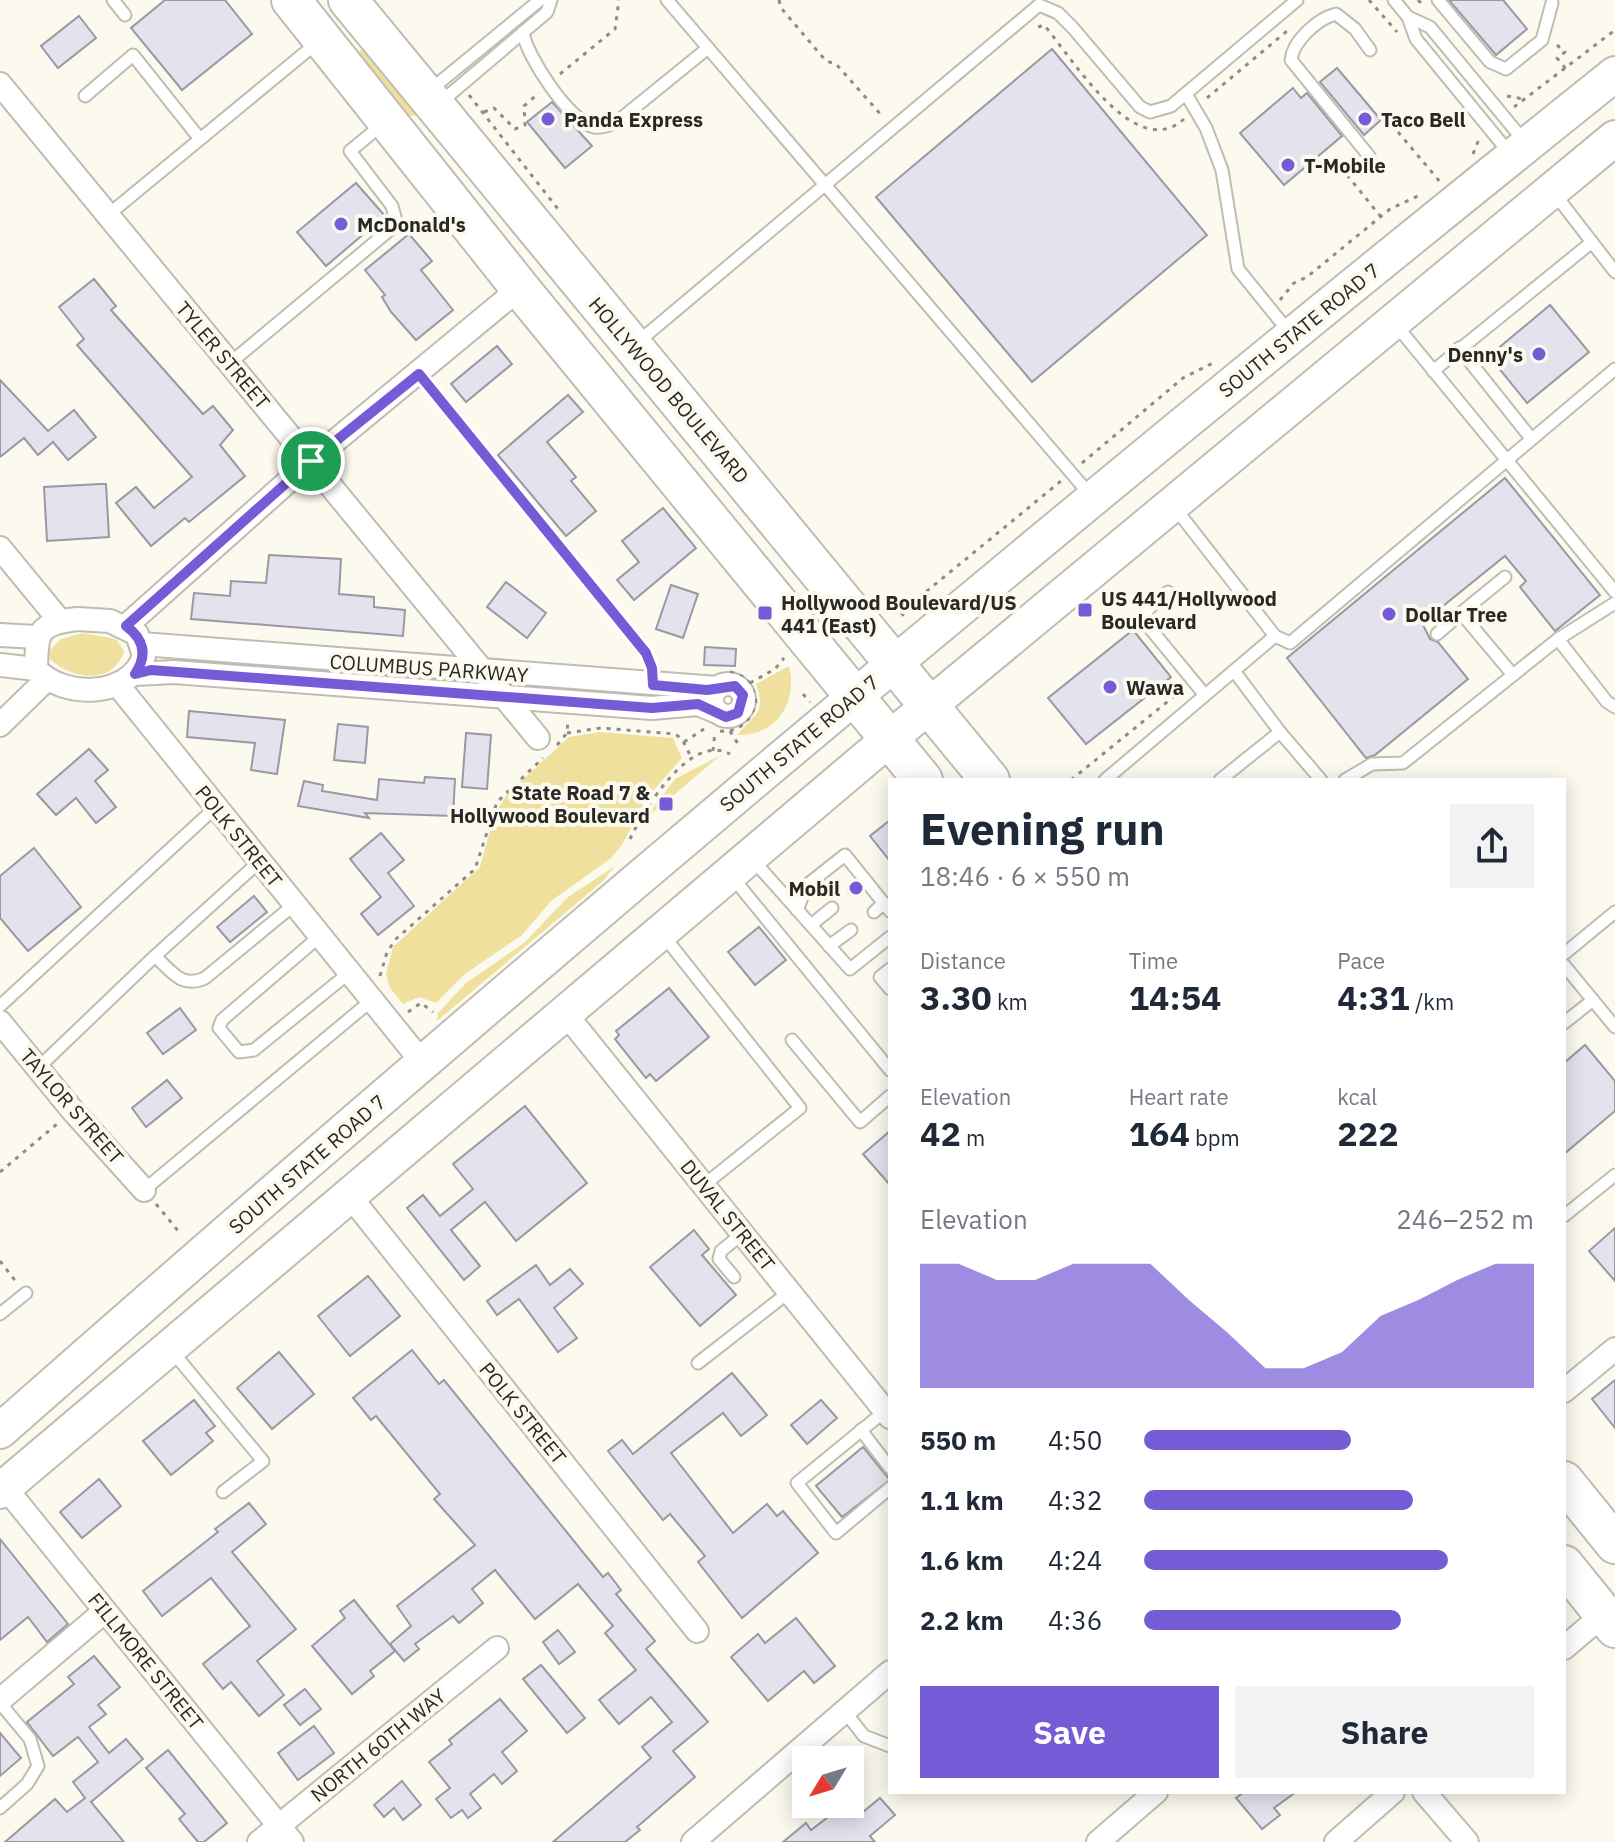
<!DOCTYPE html>
<html lang="en">
<head>
<meta charset="utf-8">
<style>
  body { margin:0; font-family:"IBM Plex Sans",sans-serif; background:#f2f2f3; color:#1f2937; height:100vh; display:flex; flex-direction:column; font-size:30px; white-space:nowrap }
  * { box-sizing:border-box; margin:0 }
  p { font-size:26px; color:#747a83 }
  .icon { flex:none; width:44px; height:44px; fill:none; stroke:currentColor; stroke-width:2; stroke-linecap:round; stroke-linejoin:round }
  .map { position:relative; flex:1; overflow:hidden }
  .drawer { position:absolute; left:888px; top:778px; width:678px; height:1016px; display:flex; flex-direction:column; background:#fff; border-radius:0px; box-shadow:0 4px 20px #0003 }
  .drawer>* { flex:none }
  .needle { width:52px; rotate:232deg }
  .tools { position:absolute; left:792px; top:1746px; display:grid; gap:16px }
  .tools a { display:grid; place-items:center; width:72px; height:72px; border-radius:0px; background:#fff; box-shadow:0 4px 20px #0003; font-size:40px }
  .pin { position:absolute; display:grid; place-items:center; width:68px; height:68px; color:#fff; margin:-34px; border:4px solid #fff; border-radius:50%; box-shadow:0 2px 8px #0007 }
  .round { display:grid; place-items:center; flex:none; width:84px; height:84px; border-radius:0px; background:#f2f2f3 }
  .overview { display:flex; align-items:center; justify-content:space-between; height:136px; padding:0 32px }
  h1 { font-size:44px; font-weight:700; line-height:60px }
  .figures { display:grid; grid-template-columns:repeat(3,1fr); gap:12px; height:136px; padding:8px 32px }
  .figures div { display:grid; align-content:center }
  .figures b { font-size:34px; font-weight:700 }
  .figures small { font-size:22px; font-weight:400 }
  .figures p { font-size:22px }
  .chart { height:224px; padding:16px 32px }
  .chart p { display:flex; justify-content:space-between }
  .chart svg { width:100%; height:144px; margin-top:8px; fill:#765bd6; opacity:.7 }
  .action { display:flex; gap:16px; margin-top:auto; padding:16px 32px }
  .action a { flex:1; height:92px; border-radius:0px; background:#765bd6; color:#fff; font-size:32px; font-weight:700; line-height:92px; text-align:center }
  .action a+a { background:#f2f2f3; color:#1f2937 }
  ul { padding:0 32px; list-style:none; font-size:26px }
  li { display:grid; grid-template-columns:128px 96px 1fr; align-items:center; height:60px }
  li i { height:20px; border-radius:10px; background:#765bd6 }
  .map>svg:first-child { display:block }
  .green { fill:#efe19d }
  .building { fill:#e3e3ee; stroke:#9998a3; stroke-width:2 }
  .lines { fill:none; stroke-linecap:round; stroke-linejoin:round }
  .lane-casing { stroke:#bfbdb2; stroke-width:15 }
  .street-casing { stroke:#bfbdb2; stroke-width:26 }
  .primary-casing { stroke:#bfbdb2; stroke-width:38 }
  .highway-casing { stroke:#bfbdb2; stroke-width:42 }
  .path { stroke:#8e8c85; stroke-width:3; stroke-dasharray:4 6; stroke-linecap:butt }
  .lane { stroke:#fff; stroke-width:11 }
  .street { stroke:#fff; stroke-width:22 }
  .primary { stroke:#fff; stroke-width:34 }
  .highway { stroke:#fff; stroke-width:38 }
  .route-casing { stroke:#fff; stroke-width:16 }
  .route { stroke:#765bd6; stroke-width:10 }
  .poi-dot { fill:#765bd6; stroke:#fcfaef; stroke-width:3 }
  .labels { text-anchor:middle; dominant-baseline:central; stroke-width:8; stroke-linejoin:round; paint-order:stroke }
  .poi-label { font-size:20px; font-weight:bold; fill:#292824; stroke:#fcfaef; text-anchor:start }
  .street-label { font-size:20px; fill:#292824; stroke:#fcfaef }
</style>
</head>
<body>
<div class="map">
<svg width="1615" height="1842" viewBox="0 0 1615 1842">
  <rect width="100%" height="100%" fill="#fcfaef"/>
  <g class="green">
    <path d="M363,48L418,116L404,115L356,55Z"/>
    <path d="M83,633L116,639L124,651C114,686 70,679 50,659L49,651L61,639Z"/>
    <path d="M789,666C798,700 778,736 738,735C750,716 768,716 756,684Z"/>
    <path d="M600,732L673,738L682,758L646,799L622,845L610,859L551,901L522,935L465,974L436,1003L419,997L403,1004L390,988L386,974L393,947L480,867L494,816L507,794L569,737Z"/>
    <path d="M721,755L644,820L675,779Z"/>
    <path d="M615,866L603,881L437,1021L438,1013L466,983L524,943L568,897Z"/>
  </g>
  <g class="building">
    <path d="M165,0H225L252,34L182,90L131,28Z"/>
    <path d="M1449,0H1503L1527,29L1496,55Z"/>
    <path d="M79,16L96,38L58,68L41,46Z"/>
    <path d="M1052,49L1207,235L1032,382L876,197Z"/>
    <path d="M1337,68L1381,120L1364,135L1320,82Z"/>
    <path d="M1293,88L1301,98L1307,93L1342,136L1284,185L1240,133Z"/>
    <path d="M552,102L592,146L565,168L527,122Z"/>
    <path d="M356,183L385,216L326,266L297,232Z"/>
    <path d="M409,234L432,261L421,270L453,310L416,340L391,312L382,297L385,295L365,270Z"/>
    <path d="M94,279L116,306L111,310L203,414L213,406L233,430L220,445L245,476L189,522L185,518L151,546L116,503L136,487L154,508L192,477L77,345L84,339L59,307Z"/>
    <path d="M1550,305L1589,352L1527,403L1489,356Z"/>
    <path d="M497,346L512,364L466,402L451,384Z"/>
    <path d="M0,380L48,431L74,410L96,437L68,460L53,442L38,455L24,438L0,457Z"/>
    <path d="M568,395L583,412L547,442L576,477L571,481L596,511L566,536L498,455Z"/>
    <path d="M1505,478L1600,595L1555,631L1520,587L1526,581L1505,556L1422,623L1430,639L1438,642L1468,679L1375,755L1366,758L1287,658Z"/>
    <path d="M100,484H106L109,537L47,541L44,487Z"/>
    <path d="M663,508L696,548L634,600L617,580L639,562L622,541Z"/>
    <path d="M269,555L341,559L339,594L374,597V607L405,610L403,636L191,619L194,593L230,596L231,581L266,583Z"/>
    <path d="M506,582L546,613L527,638L487,607Z"/>
    <path d="M671,585L698,594L683,638L656,629Z"/>
    <path d="M1133,630L1171,677L1086,744L1048,698Z"/>
    <path d="M705,647L736,649L735,666L704,665Z"/>
    <path d="M189,711L285,720L277,774L251,770L255,743L187,737Z"/>
    <path d="M338,724L368,727L365,763L334,760Z"/>
    <path d="M466,733L491,735L487,789L462,787Z"/>
    <path d="M89,749L108,770L95,781L116,807L96,823L76,798L56,815L37,794Z"/>
    <path d="M425,777L455,779L453,816L365,813L369,818L298,806L304,781L323,785L322,791L377,800L379,779L424,783Z"/>
    <path d="M890,820V861L870,836Z"/>
    <path d="M381,833L404,860L388,873L414,906L378,935L361,914L381,897L350,859Z"/>
    <path d="M34,848L81,907L28,951L0,918V876Z"/>
    <path d="M254,896L267,912L230,942L217,927Z"/>
    <path d="M759,927L786,960L755,985L728,952Z"/>
    <path d="M669,988L709,1037L656,1081L650,1074L646,1078L615,1039L619,1035L616,1031Z"/>
    <path d="M180,1008L196,1030L163,1054L147,1033Z"/>
    <path d="M1585,1045L1615,1081V1111L1564,1154V1063Z"/>
    <path d="M167,1080L182,1098L146,1127L132,1108Z"/>
    <path d="M525,1106L587,1183L516,1241L485,1202L451,1230L480,1266L464,1280L407,1208L423,1195L440,1216L473,1189L453,1164Z"/>
    <path d="M890,1131V1185L863,1154Z"/>
    <path d="M1615,1228V1281L1589,1251Z"/>
    <path d="M694,1230L709,1249L702,1255L736,1295L700,1326L650,1267Z"/>
    <path d="M536,1265L550,1285L570,1269L583,1284L554,1308L577,1338L558,1352L519,1299L497,1315L487,1301Z"/>
    <path d="M368,1276L400,1316L350,1356L318,1316Z"/>
    <path d="M412,1350L439,1384L444,1380L603,1577L608,1573L621,1590L616,1594L655,1641L646,1649L708,1722L673,1751L695,1777L637,1827L640,1830L625,1842H553L651,1758L642,1747L672,1722L651,1697L619,1724L599,1700L636,1670L605,1633L613,1626L578,1584L535,1619L495,1570L472,1589L483,1603L459,1623L453,1616L415,1644L419,1649L404,1661L390,1644L411,1626L397,1606L475,1545L434,1499L440,1494L376,1416L371,1420L353,1398Z"/>
    <path d="M279,1352L314,1394L272,1429L237,1388Z"/>
    <path d="M732,1373L767,1415L741,1436L723,1413L671,1453L733,1533L767,1504L777,1516L783,1511L818,1553L742,1618L698,1562L705,1556L670,1514L663,1520L608,1451L622,1440L633,1454Z"/>
    <path d="M1615,1380V1428L1592,1399Z"/>
    <path d="M194,1400L215,1426L206,1433L213,1441L171,1475L143,1441Z"/>
    <path d="M821,1400L837,1418L807,1444L791,1425Z"/>
    <path d="M863,1447L890,1480L842,1517L816,1486Z"/>
    <path d="M99,1479L121,1506L82,1538L60,1512Z"/>
    <path d="M249,1503L266,1524L232,1552L296,1629L257,1661L284,1695L259,1716L231,1682L223,1689L203,1664L250,1626L211,1578L162,1616L143,1591L218,1532L215,1529Z"/>
    <path d="M0,1539L68,1624L47,1642L28,1617L0,1640Z"/>
    <path d="M354,1600L395,1651L370,1671L374,1676L352,1694L312,1646L345,1618L340,1611Z"/>
    <path d="M796,1618L835,1666L814,1683L804,1671L768,1701L731,1657L758,1634L765,1643Z"/>
    <path d="M558,1630L575,1652L559,1664L543,1642Z"/>
    <path d="M94,1656L120,1687L98,1705L106,1714L89,1727L109,1753L126,1739L143,1759L91,1802L124,1842H5L55,1799L67,1812L85,1798L73,1782L98,1762L78,1737L53,1756L27,1722L74,1684L68,1677Z"/>
    <path d="M541,1665L585,1718L567,1733L523,1679Z"/>
    <path d="M305,1689L321,1709L300,1725L284,1705Z"/>
    <path d="M500,1699L527,1731L502,1752L517,1771L502,1784L494,1774L470,1794L481,1808L468,1818L462,1810L451,1818L436,1799L450,1788L429,1762L452,1744L449,1740Z"/>
    <path d="M314,1726L334,1753L298,1780L278,1753Z"/>
    <path d="M0,1733L21,1758L0,1776Z"/>
    <path d="M168,1750L227,1823L204,1842H198L179,1819L185,1814L146,1768Z"/>
    <path d="M402,1781L421,1805L403,1820L394,1808L384,1817L374,1805Z"/>
    <path d="M1244,1792H1296L1274,1808L1280,1815L1262,1829L1236,1798Z"/>
    <path d="M880,1798L895,1815L870,1836L875,1842H783L806,1823L811,1830L845,1804L857,1817Z"/>
  </g>
  <g class="lines">
    <defs>
      <g id="lane">
        <path d="M113,0L125,15"/>
        <path d="M667,0L1091,496"/>
        <path d="M1394,0L1408,17L1416,39L1511,155"/>
        <path d="M1438,0L1490,62L1506,69L1542,40L1552,3"/>
        <path d="M1408,17L1430,27L1524,141"/>
        <path d="M523,32C526,56 570,122 594,127C603,128 610,125 618,121L708,48"/>
        <path d="M429,91L540,0"/>
        <path d="M1186,94L1206,128L1222,170L1238,269L1289,332"/>
        <path d="M85,96L133,55L200,139"/>
        <path d="M441,102L547,12L551,0"/>
        <path d="M1369,156L1291,60C1293,41 1317,19 1336,14L1355,29L1370,50"/>
        <path d="M1554,193L1615,272"/>
        <path d="M108,215L318,42"/>
        <path d="M1396,325L1615,592"/>
        <path d="M638,342L1039,5L1058,13L1073,28L1140,107L1150,112L1171,106L1297,0"/>
        <path d="M1459,348L1530,437"/>
        <path d="M230,363L392,228L395,217L392,206L350,151L384,123"/>
        <path d="M1433,371L1592,242"/>
        <path d="M419,374L646,653L652,668L653,684"/>
        <path d="M1175,508L1275,636"/>
        <path d="M1505,577L1461,613L1513,675"/>
        <path d="M1168,592L1148,609L1144,621L1204,694"/>
        <path d="M1437,634L1461,613"/>
        <path d="M1558,639L1607,702L1615,707"/>
        <path d="M1234,671L1280,732"/>
        <path d="M1105,780L1275,636L1290,643L1615,369"/>
        <path d="M1220,780L1280,732L1321,780"/>
        <path d="M1345,780L1372,764L1403,763L1558,639L1615,603"/>
        <path d="M751,858L850,969L890,937"/>
        <path d="M260,861L155,956C171,971 182,989 205,978L295,904"/>
        <path d="M733,878L890,1070"/>
        <path d="M854,889L865,880"/>
        <path d="M797,910L807,885L845,855L890,911"/>
        <path d="M874,912L884,903"/>
        <path d="M811,925L832,908"/>
        <path d="M663,935L800,1108L704,1185"/>
        <path d="M320,936L222,1020L219,1028L239,1052L254,1050L350,972"/>
        <path d="M829,946L851,930"/>
        <path d="M1564,954L1615,912"/>
        <path d="M1564,965L1615,1027"/>
        <path d="M890,969L880,977L890,989"/>
        <path d="M0,1006L216,807"/>
        <path d="M1564,1023L1593,1000"/>
        <path d="M792,1040L860,1122L890,1096"/>
        <path d="M38,1068L155,956"/>
        <path d="M144,1190L372,1000"/>
        <path d="M1564,1216L1615,1175"/>
        <path d="M734,1277L719,1259L721,1251L743,1233"/>
        <path d="M0,1314L26,1293"/>
        <path d="M172,1351L263,1461L223,1492"/>
        <path d="M698,1363L789,1292"/>
        <path d="M885,1411L797,1483L836,1533L890,1488"/>
        <path d="M861,1430L890,1468"/>
        <path d="M0,1703L30,1739L38,1766L27,1784L0,1808"/>
        <path d="M845,1712L864,1736L890,1746"/>
      </g>
      <g id="street">
        <path d="M0,84L538,738"/>
        <path d="M0,548L60,621"/>
        <path d="M77,619L110,621L137,634L144,656C130,698 63,699 36,669C37,632 37,624 77,619Z"/>
        <path d="M126,626L311,461L520,288"/>
        <path d="M0,635L37,637"/>
        <path d="M142,644L717,688"/>
        <path d="M0,665L36,669"/>
        <path d="M135,674L174,672L652,708L698,704L715,711"/>
        <circle cx="728" cy="700" r="16"/>
        <path d="M117,684L422,1062"/>
        <path d="M0,725L46,680"/>
        <path d="M565,1013L890,1417"/>
        <path d="M0,1022L73,1111L144,1190"/>
        <path d="M349,1195L697,1631"/>
        <path d="M1564,1391L1615,1349"/>
        <path d="M0,1481L292,1842"/>
        <path d="M1564,1648L1604,1614"/>
        <path d="M0,1700L105,1611"/>
        <path d="M1424,1792L1467,1842"/>
        <path d="M259,1842L497,1648"/>
        <path d="M693,1842L890,1672"/>
        <path d="M1098,1842L1156,1792"/>
        <path d="M1336,1842L1393,1792"/>
      </g>
      <g id="primary">
        <path d="M0,1431C527,966 1066,514 1615,74"/>
        <path d="M0,1491L889,739L1615,138"/>
      </g>
      <g id="highway">
        <path d="M291,0L520,288L923,780"/>
        <path d="M348,0L990,780"/>
        <path d="M1564,1481L1615,1544"/>
        <path d="M1564,1565L1615,1628"/>
      </g>
    </defs>
    <use href="#lane" class="lane-casing"/>
    <use href="#street" class="street-casing"/>
    <use href="#primary" class="primary-casing"/>
    <use href="#highway" class="highway-casing"/>
    <g class="path">
      <path d="M779,0L781,8L826,61L836,64L883,117"/>
      <path d="M1369,0L1397,32"/>
      <path d="M1418,0L1424,6"/>
      <path d="M1038,27L1044,25C1073,59 1135,163 1184,119"/>
      <path d="M1557,45L1565,52L1557,58L1566,69"/>
      <path d="M560,74L615,29L619,0"/>
      <path d="M469,95L558,209"/>
      <path d="M1507,96L1523,99"/>
      <path d="M1207,98L1287,31"/>
      <path d="M1514,107L1615,30"/>
      <path d="M484,112L494,108L515,129L525,125L524,106L539,93"/>
      <path d="M1398,132L1441,183"/>
      <path d="M1473,154L1479,139"/>
      <path d="M1347,175L1381,217"/>
      <path d="M1280,300L1294,283L1307,277L1390,209L1420,195"/>
      <path d="M1082,463L1183,378L1215,362"/>
      <path d="M895,605L907,620"/>
      <path d="M881,606L885,603L904,604L916,600L1061,481"/>
      <path d="M750,683L775,669L784,658"/>
      <path d="M803,694L810,702"/>
      <path d="M720,731C739,733 752,720 756,702C753,685 748,676 730,672"/>
      <path d="M730,731L740,747"/>
      <path d="M567,733L601,728L675,734L682,739L692,759"/>
      <path d="M684,742L704,729"/>
      <path d="M557,745L567,733L568,720"/>
      <path d="M713,751L715,731"/>
      <path d="M1071,780L1183,689"/>
      <path d="M630,839C643,811 690,732 730,754"/>
      <path d="M380,976L387,952L396,939L475,869L497,802L543,758"/>
      <path d="M408,1012L421,1003L433,1012"/>
      <path d="M0,1172L57,1124"/>
      <path d="M156,1204L179,1232"/>
      <path d="M0,1261L17,1283"/>
    </g>
    <use href="#lane" class="lane"/>
    <use href="#street" class="street"/>
    <use href="#primary" class="primary"/>
    <use href="#highway" class="highway"/>
  </g>
  <g class="lines">
    <defs>
      <path id="route" d="M419,374L646,653L652,668L653,685L707,690L735,686L743,695L738,713L726,717L698,704L652,708L151,670L135,674C148,655 144,639 126,626L311,461Z"/>
    </defs>
    <use href="#route" class="route-casing"/>
    <use href="#route" class="route"/>
  </g>
  <g class="poi-dot">
    <circle cx="548" cy="119" r="8"/>
    <circle cx="1365" cy="119" r="8"/>
    <circle cx="1288" cy="165" r="8"/>
    <circle cx="341" cy="224" r="8"/>
    <circle cx="1539" cy="354" r="8"/>
    <rect x="1077" y="602" width="16" height="16" rx="4"/>
    <rect x="757" y="605" width="16" height="16" rx="4"/>
    <circle cx="1389" cy="614" r="8"/>
    <circle cx="1110" cy="687" r="8"/>
    <rect x="658" y="796" width="16" height="16" rx="4"/>
    <circle cx="856" cy="888" r="8"/>
  </g>
  <g class="labels">
    <g class="poi-label">
      <text x="564" y="119">Panda Express</text>
      <text x="1381" y="119">Taco Bell</text>
      <text x="1304" y="165">T-Mobile</text>
      <text x="357" y="224">McDonald's</text>
      <text x="1523" y="354" text-anchor="end">Denny's</text>
      <text x="1101" y="598">US 441/Hollywood<tspan x="1101" dy="23">Boulevard</tspan></text>
      <text x="781" y="602">Hollywood Boulevard/US<tspan x="781" dy="23">441 (East)</tspan></text>
      <text x="1405" y="614">Dollar Tree</text>
      <text x="1126" y="687">Wawa</text>
      <text x="650" y="792" text-anchor="end">State Road 7 &amp;<tspan x="650" dy="23">Hollywood Boulevard</tspan></text>
      <text x="840" y="888" text-anchor="end">Mobil</text>
    </g>
    <g class="street-label">
      <text transform="translate(1299 330) rotate(-39)">SOUTH STATE ROAD 7</text>
      <text transform="translate(223 355) rotate(50)">TYLER STREET</text>
      <text transform="translate(669 390) rotate(50)">HOLLYWOOD BOULEVARD</text>
      <text transform="translate(429 668) rotate(4)">COLUMBUS PARKWAY</text>
      <text transform="translate(799 743) rotate(-40)">SOUTH STATE ROAD 7</text>
      <text transform="translate(239 836) rotate(51)">POLK STREET</text>
      <text transform="translate(72 1106) rotate(49)">TAYLOR STREET</text>
      <text transform="translate(307 1164) rotate(-41)">SOUTH STATE ROAD 7</text>
      <text transform="translate(728 1215) rotate(51)">DUVAL STREET</text>
      <text transform="translate(523 1413) rotate(51)">POLK STREET</text>
      <text transform="translate(146 1661) rotate(51)">FILLMORE STREET</text>
      <text transform="translate(378 1745) rotate(-39)">NORTH 60TH WAY</text>
    </g>
  </g>
</svg>
<div class="tools">
<a><svg class="needle" viewBox="-14 -14 28 28"><path d="M0-13l5 13h-10z" fill="#e53935"/><path d="M0 13l5-13h-10z" fill="#747a83"/></svg></a>
</div>
<div class="pin" style="left:311px;top:461px;background:#1e9e55"><svg class="icon" aria-label="arrive" viewBox="0 0 24 24"><path d="M6 21V4h12l-3 4 3 4H6"/></svg></div>
<section class="drawer">
<div class="overview"><div><h1>Evening run</h1><p>18:46 · 6 × 550 m</p></div><a class="round"><svg class="icon" aria-label="share" viewBox="0 0 24 24"><path d="M12 15V3M7 8l5-5 5 5M5 13v7h14v-7"/></svg></a></div>
<div class="figures">
<div><p>Distance</p><b>3.30<small> km</small></b></div>
<div><p>Time</p><b>14:54</b></div>
<div><p>Pace</p><b>4:31<small> /km</small></b></div>
</div>
<div class="figures">
<div><p>Elevation</p><b>42<small> m</small></b></div>
<div><p>Heart rate</p><b>164<small> bpm</small></b></div>
<div><p>kcal</p><b>222</b></div>
</div>
<div class="chart"><p><span>Elevation</span>246–252 m</p>
<svg viewBox="0 0 160 44" preserveAspectRatio="none"><path d="M0 44V6L10 6L20 11L30 11L40 6L50 6L60 6L70 17L80 27L90 38L100 38L110 33L120 22L130 17L140 11L150 6L160 6V44z"/></svg>
</div>
<ul>
<li><b>550 m</b>4:50<i style="width:53%"></i></li>
<li><b>1.1 km</b>4:32<i style="width:69%"></i></li>
<li><b>1.6 km</b>4:24<i style="width:78%"></i></li>
<li><b>2.2 km</b>4:36<i style="width:66%"></i></li>
</ul>
<div class="action"><a>Save</a><a>Share</a></div>
</section>
</div>
</body>
</html>
